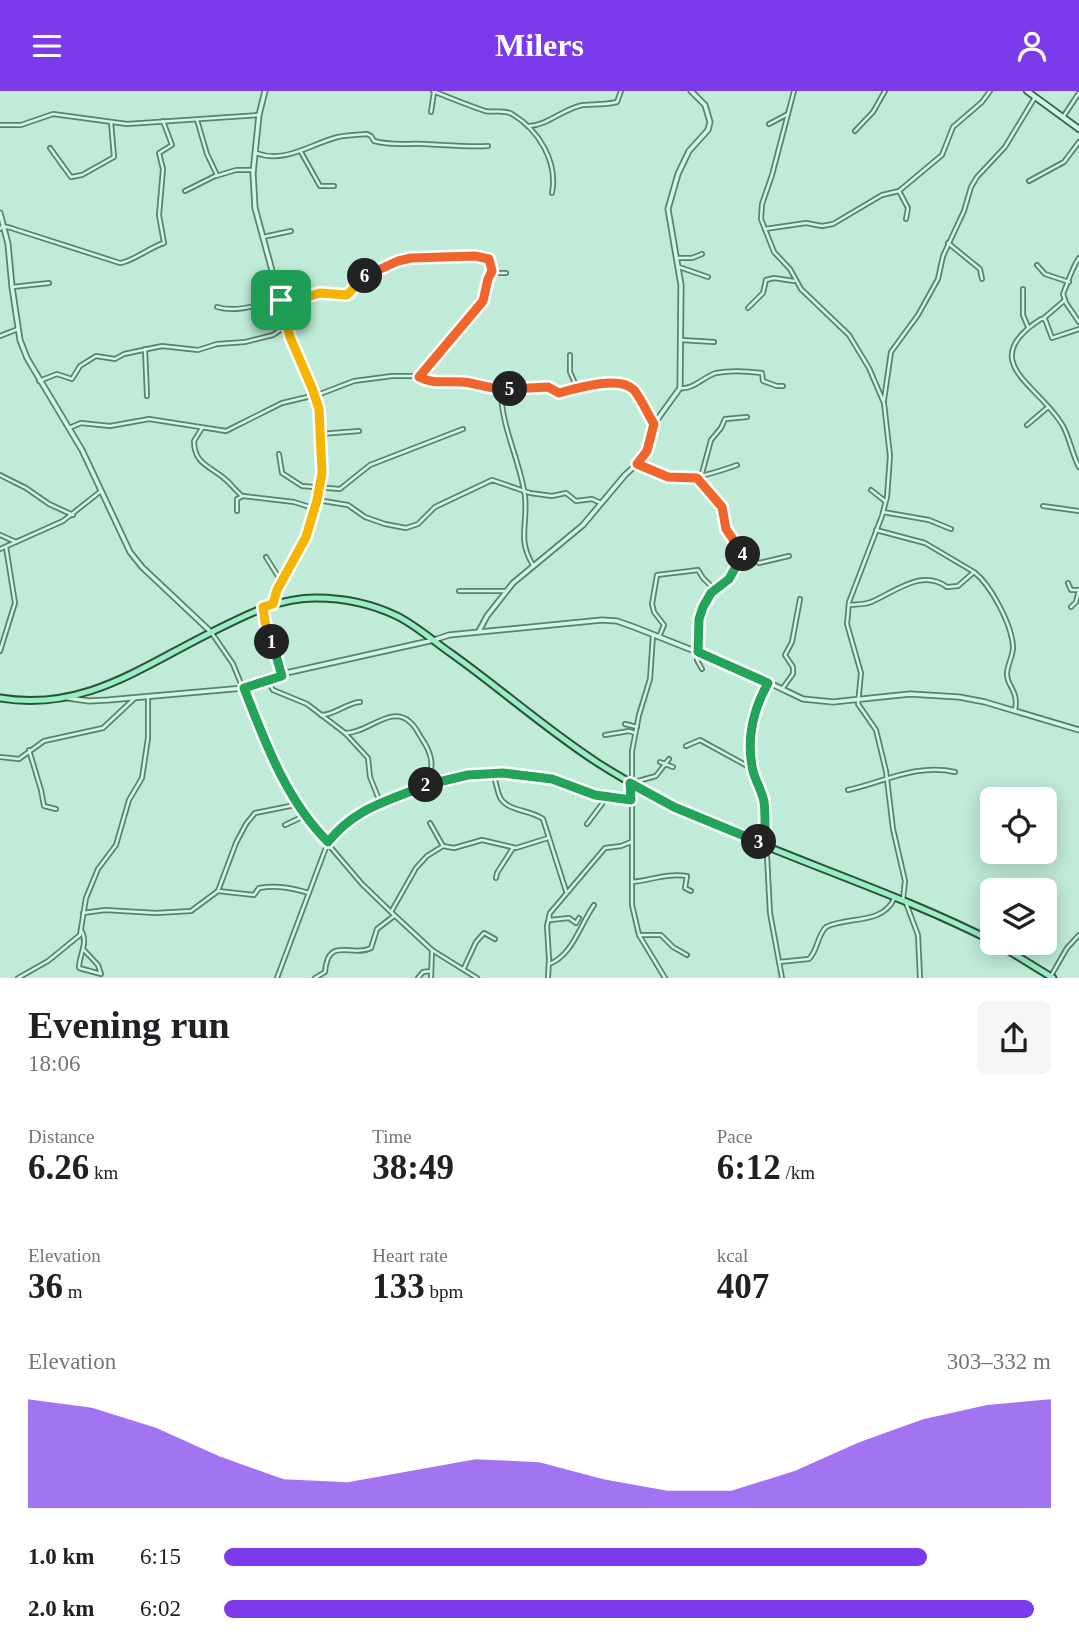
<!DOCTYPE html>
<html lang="en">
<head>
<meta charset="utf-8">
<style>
  body { margin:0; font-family:Georgia,serif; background:#f6f6f6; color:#202124; height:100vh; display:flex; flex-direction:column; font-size:26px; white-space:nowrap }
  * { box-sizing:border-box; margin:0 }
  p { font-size:23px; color:#757577 }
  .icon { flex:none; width:38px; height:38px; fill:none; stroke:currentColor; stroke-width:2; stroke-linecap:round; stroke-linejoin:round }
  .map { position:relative; height:887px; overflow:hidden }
  .side { display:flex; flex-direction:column; background:#fff; flex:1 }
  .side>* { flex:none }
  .tools { position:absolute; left:980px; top:696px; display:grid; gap:14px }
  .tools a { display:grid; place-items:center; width:77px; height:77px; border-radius:10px; background:#fff; box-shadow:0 4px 18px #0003; font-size:35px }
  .pin { position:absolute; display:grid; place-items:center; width:60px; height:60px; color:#fff; margin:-30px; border-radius:14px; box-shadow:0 4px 10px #0006 }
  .km { position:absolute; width:35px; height:35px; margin:-18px; border-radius:50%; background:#222; color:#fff; font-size:19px; line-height:35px; text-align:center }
  .round { display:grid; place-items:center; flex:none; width:74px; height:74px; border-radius:10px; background:#f6f6f6 }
  .summary { display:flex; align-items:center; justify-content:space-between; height:119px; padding:0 28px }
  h1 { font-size:38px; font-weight:600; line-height:52px }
  .figures { display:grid; grid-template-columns:repeat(3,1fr); gap:10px; height:119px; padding:7px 28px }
  .figures div { display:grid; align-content:center }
  .figures b { font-size:35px; font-weight:600 }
  .figures small { font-size:19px; font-weight:400 }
  .figures p { font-size:19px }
  .chart { height:196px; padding:14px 28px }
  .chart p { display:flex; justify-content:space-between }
  .chart svg { width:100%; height:126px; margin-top:7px; fill:#7c3aed; opacity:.7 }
  ul { padding:0 28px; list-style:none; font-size:23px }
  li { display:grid; grid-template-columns:112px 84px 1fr; align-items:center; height:52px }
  li i { height:18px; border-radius:9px; background:#7c3aed }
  header { display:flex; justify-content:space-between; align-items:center; height:91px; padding:0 28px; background:#7c3aed; color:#fff; font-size:32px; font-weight:600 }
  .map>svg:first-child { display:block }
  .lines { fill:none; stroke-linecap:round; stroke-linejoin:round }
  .minor-casing { stroke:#598269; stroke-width:6 }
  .tertiary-casing { stroke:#598269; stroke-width:7 }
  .secondary-casing { stroke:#3c644b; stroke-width:8 }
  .primary-casing { stroke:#2d5039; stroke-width:9 }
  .minor { stroke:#d2f6e6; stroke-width:2.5 }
  .tertiary { stroke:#d2f6e6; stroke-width:3.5 }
  .secondary { stroke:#d2f6e6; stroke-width:4.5 }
  .primary { stroke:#98edc7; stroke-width:5 }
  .split-1-casing { stroke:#fff; stroke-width:14 }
  .split-2-casing { stroke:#fff; stroke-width:14 }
  .split-3-casing { stroke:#fff; stroke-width:14 }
  .split-4-casing { stroke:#fff; stroke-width:14 }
  .split-5-casing { stroke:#fff; stroke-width:14 }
  .split-6-casing { stroke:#fff; stroke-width:14 }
  .split-7-casing { stroke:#fff; stroke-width:14 }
  .split-1 { stroke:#f5b400; stroke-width:9 }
  .split-2 { stroke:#22a559; stroke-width:9 }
  .split-3 { stroke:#22a559; stroke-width:9 }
  .split-4 { stroke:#22a559; stroke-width:9 }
  .split-5 { stroke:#f0652b; stroke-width:9 }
  .split-6 { stroke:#f0652b; stroke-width:9 }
  .split-7 { stroke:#f5b400; stroke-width:9 }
</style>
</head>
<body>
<header><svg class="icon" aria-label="menu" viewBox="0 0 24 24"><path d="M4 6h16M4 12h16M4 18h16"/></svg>Milers<svg class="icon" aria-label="person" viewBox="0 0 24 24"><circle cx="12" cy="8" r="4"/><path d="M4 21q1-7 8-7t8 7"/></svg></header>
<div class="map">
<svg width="1079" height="887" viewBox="0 0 1079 887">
  <rect width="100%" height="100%" fill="#bfebd8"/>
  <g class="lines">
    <defs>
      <g id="minor">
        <path d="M433,0C450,7 468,14 485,20C494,22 504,18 512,23C539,39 558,71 552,102"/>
        <path d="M794,0L772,84L762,113L761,128L774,161L790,178L801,198L849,244L869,277L884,312L890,365L887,406L882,425L849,511L847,533L861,582L858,613L876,639L886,680L893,738L905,790L903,809"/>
        <path d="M431,21L434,1"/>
        <path d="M1063,26L1079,2"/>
        <path d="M769,33L788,23"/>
        <path d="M0,34H21L53,23L127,33L259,24"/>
        <path d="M529,35C549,34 564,17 583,14C594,13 605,14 617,11L621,0"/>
        <path d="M855,40L873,21L885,0"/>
        <path d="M50,57L71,86L82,84L114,66L111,31"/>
        <path d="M301,61L320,95H334"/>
        <path d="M256,62C285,73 310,53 338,46C347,44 357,44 367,43L371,45L374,50C391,55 408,52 425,53C447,54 466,56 488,55"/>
        <path d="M216,85L236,79H254"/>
        <path d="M1029,90L1064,71L1079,51"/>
        <path d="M185,100L217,84L207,63L197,29"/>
        <path d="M899,100L908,117L906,128"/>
        <path d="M0,138L3,135L11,137L120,172C132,171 150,156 164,152L159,124L163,78L159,62L172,54L163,30"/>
        <path d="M765,138L806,132L822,135L833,133L882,104L899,100L942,64L953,36L982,11L990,0"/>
        <path d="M263,146L291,140"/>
        <path d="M948,152L980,178L982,188"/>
        <path d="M678,167H692L702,163"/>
        <path d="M1079,167C1072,177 1068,191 1063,203L1066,212L1079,231"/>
        <path d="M1037,174L1045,183L1069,191"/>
        <path d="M679,176L708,186"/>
        <path d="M492,182H506"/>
        <path d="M12,196L49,192"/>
        <path d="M1023,198V224L1028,236"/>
        <path d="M281,209L303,207L320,202L347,204L366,184L398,170L434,165L487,166L491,170L492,180L487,188L483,210L419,286"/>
        <path d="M217,216C237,222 261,214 280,205"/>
        <path d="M748,217L763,202L766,189L774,187L794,190"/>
        <path d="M1044,227L1065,209"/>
        <path d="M1079,238L1052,247L1045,228H1041C974,271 1040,294 1063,335C1070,348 1072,363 1079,376"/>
        <path d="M0,245L18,238"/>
        <path d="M681,249L714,251"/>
        <path d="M145,258L147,305"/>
        <path d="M570,264V281L577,297"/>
        <path d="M39,290L57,283L72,288L80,275L96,265L115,268L124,263L162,255L198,259L217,253L245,251L273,244L286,235"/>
        <path d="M680,297C693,299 703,286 716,282C731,279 747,280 762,282L763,290L777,295H783"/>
        <path d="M501,299C501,336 520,369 525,405C528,434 517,448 533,474"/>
        <path d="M884,309L891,261L918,224L938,188L943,165L964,120L971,96L977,86L1005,56L1034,8"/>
        <path d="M1027,334L1047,317"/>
        <path d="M69,337L81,332L110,335L149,328L226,340L282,312L320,303L354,290L392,285H415L433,292L469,291L497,299L549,296L557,302C576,299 617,283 633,299C642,308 647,322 654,332"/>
        <path d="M202,337L194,350C194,373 210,375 225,388C231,393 235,399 241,404"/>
        <path d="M320,343L359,340"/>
        <path d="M279,363L282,382L302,395L340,398L370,374L463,338"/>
        <path d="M637,373C672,396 701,387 737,374"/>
        <path d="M0,384L26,397L49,413L73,424"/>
        <path d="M701,386L711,349L721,337L725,328L747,326"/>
        <path d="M697,387L722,416L726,438L744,463L729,487L711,502L703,516L699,528L697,569L702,578"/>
        <path d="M871,399L885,410"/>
        <path d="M317,409L348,414L365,426L385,433L406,437L418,433L435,416L492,389L530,402L552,405L566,402L576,410L592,408L601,412"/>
        <path d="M1043,415L1079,420"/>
        <path d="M237,420V408L243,405L294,411L313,417"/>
        <path d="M883,421L929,429L951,438"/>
        <path d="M876,439L925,452L974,481"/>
        <path d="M0,444L16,451"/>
        <path d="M0,458L63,430L101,400"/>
        <path d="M744,463H746L759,472L789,465"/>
        <path d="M266,466L281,490"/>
        <path d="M1068,492L1071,499H1079"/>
        <path d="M459,500H506"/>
        <path d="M849,514C856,513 864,514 871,511C895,501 922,477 947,496L958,495L974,481C991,494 1012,534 1013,556C1013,566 1007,574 1007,583C1007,596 1019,599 1015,619"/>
        <path d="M1071,516L1076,511L1079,499"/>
        <path d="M264,520L267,538L281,584"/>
        <path d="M211,541L233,573L259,637L292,706L304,725L362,793L391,821L432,859L477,887"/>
        <path d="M653,544L650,588L639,624L632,660V814L639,844L665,887"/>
        <path d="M659,546L664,534L654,521L652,513L657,484L698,479L703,487L714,498"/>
        <path d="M0,560L15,512L6,456"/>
        <path d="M268,590L273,599L307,613L345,642C367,643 391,613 410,631C416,636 418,642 422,648C433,664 434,676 427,694"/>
        <path d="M782,598L793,583V576L785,564L792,551L800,508"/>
        <path d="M321,624C335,624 346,612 360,611"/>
        <path d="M625,633L637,636"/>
        <path d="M345,642L368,667L370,686L380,711"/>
        <path d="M605,644L629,640L635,642"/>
        <path d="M686,655L700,649L751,677"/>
        <path d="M29,659L41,699L44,715L56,718"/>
        <path d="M0,666L19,668L44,650L103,637L135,607"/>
        <path d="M660,671L673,676"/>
        <path d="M493,682C495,689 497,697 499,704C505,721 530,718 543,728L566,800"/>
        <path d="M636,695L638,690L656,685L669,668"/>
        <path d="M848,699C884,691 917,672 955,681"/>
        <path d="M430,732L443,755"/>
        <path d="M587,733L608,705"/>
        <path d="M285,734L304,725"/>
        <path d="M766,754L765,716L753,678L750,651L758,613L768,591"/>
        <path d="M764,755L767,765L770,822L782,887"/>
        <path d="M496,787L497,782L513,757"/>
        <path d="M632,791C652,789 666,782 687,785L685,797L691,800"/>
        <path d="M218,800L254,804L259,797C277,794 292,797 309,802"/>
        <path d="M906,812L918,844L920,887"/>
        <path d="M391,821L416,777L427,765L443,755L454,757L482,749L516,757L548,747"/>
        <path d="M83,822L105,819L156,822L191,820L218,800L236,752L246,733L255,722L295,714"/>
        <path d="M549,826L550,829L569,827L576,832L579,827"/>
        <path d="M81,839C89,852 79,863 79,877L101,883L98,874L83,858"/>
        <path d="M639,844H661L673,856L687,864"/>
        <path d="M779,871L809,868C818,859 817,845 826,836C848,825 882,834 894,808"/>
        <path d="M549,873C572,865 580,834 594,814"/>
        <path d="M464,877L476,851L484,842L495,848"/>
        <path d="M1051,885L1067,857L1079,844"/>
        <path d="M18,887L48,870L80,844L86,807L98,778L116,754L129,709L142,687L148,647V607"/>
        <path d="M277,887L328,751L351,727L375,713L427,694L486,682L511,683L552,688L597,705L631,709"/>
        <path d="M315,887L325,881C328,844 352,867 371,857L377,838L394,825"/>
        <path d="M418,887L423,881L431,880"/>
        <path d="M431,887L432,859"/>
        <path d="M548,887L549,868L547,835L550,822L605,757L621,755L631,751"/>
      </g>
      <g id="tertiary">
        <path d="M265,0L259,24L253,82L255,117L290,246L319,318L322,372L317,409L306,446L277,499L273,513"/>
        <path d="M0,122L8,153L12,196L20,249L27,267L82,359L130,461L142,476L211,541"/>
        <path d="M479,540L487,525L513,492L583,434L625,384L637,373L647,360L654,333L680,297L681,194L668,118L678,83L689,60L708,39L710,31L705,14L691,0"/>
        <path d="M68,607L89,610L108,609L244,597L282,585L286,582L434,549L449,544L602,529L617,530L634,536L740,578L803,608L833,611L910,603L959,606L985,611L1079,639"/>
      </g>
      <path id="secondary" d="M1027,0L1079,38"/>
      <g id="primary">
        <path d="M0,607C83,621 141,576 212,541C246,524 277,507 316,507C344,507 372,513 397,525C417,535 433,550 452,563C501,598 547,639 598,672C719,750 865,785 992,850"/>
        <path d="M996,852L1053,887"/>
      </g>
    </defs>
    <use href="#minor" class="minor-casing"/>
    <use href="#tertiary" class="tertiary-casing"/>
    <use href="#secondary" class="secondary-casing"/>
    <use href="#primary" class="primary-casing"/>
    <use href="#minor" class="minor"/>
    <use href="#tertiary" class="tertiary"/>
    <use href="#secondary" class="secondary"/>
    <use href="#primary" class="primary"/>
  </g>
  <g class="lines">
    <defs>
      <path id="split-1" d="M272,551L265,531L263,516L273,513L277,499L306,446L317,409L322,382L319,318L312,297L290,246L281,209"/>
      <path id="split-2" d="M272,551L282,585L244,597C265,651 286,709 328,751C356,716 387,711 426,694"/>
      <path id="split-3" d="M426,694L468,684L503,682L552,688L595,704L631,709L630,692L674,716L759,751"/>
      <path id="split-4" d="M743,463L729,488L711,502L703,516L699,528L698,561L768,592C753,619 746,649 753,680C756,691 762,700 764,711C766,725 764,740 766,754L759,751"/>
      <path id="split-5" d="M510,298L548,296L559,302C577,297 620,284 634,299C642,309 647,322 654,333L647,360L637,373L668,386L697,387L722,416L726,438L743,463"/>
      <path id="split-6" d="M365,185L398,170L411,167L475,165L489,168L492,180L488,188L483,210L419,286C436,295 452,288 470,292C485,295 495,299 510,298"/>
      <path id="split-7" d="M281,209L303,207L320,202L347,204L365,185"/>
    </defs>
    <use href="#split-1" class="split-1-casing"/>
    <use href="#split-2" class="split-2-casing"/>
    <use href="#split-3" class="split-3-casing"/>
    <use href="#split-4" class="split-4-casing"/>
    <use href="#split-5" class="split-5-casing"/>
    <use href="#split-6" class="split-6-casing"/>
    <use href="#split-7" class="split-7-casing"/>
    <use href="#split-1" class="split-1"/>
    <use href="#split-2" class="split-2"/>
    <use href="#split-3" class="split-3"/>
    <use href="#split-4" class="split-4"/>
    <use href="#split-5" class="split-5"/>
    <use href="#split-6" class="split-6"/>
    <use href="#split-7" class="split-7"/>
  </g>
</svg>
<div class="tools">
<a><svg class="icon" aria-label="locate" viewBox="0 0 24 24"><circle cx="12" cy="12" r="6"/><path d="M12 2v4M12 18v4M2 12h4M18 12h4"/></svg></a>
<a><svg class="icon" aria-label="layers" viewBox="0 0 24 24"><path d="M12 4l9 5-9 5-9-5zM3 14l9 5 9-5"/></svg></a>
</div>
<div class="pin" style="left:281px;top:209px;background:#1e9e55"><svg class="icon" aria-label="arrive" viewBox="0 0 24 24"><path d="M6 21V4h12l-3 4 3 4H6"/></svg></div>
<b class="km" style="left:272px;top:551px">1</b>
<b class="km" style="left:426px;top:694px">2</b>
<b class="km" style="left:759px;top:751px">3</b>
<b class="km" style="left:743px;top:463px">4</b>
<b class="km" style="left:510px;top:298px">5</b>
<b class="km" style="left:365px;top:185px">6</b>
</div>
<section class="side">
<div class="summary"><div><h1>Evening run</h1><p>18:06</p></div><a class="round"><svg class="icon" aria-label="share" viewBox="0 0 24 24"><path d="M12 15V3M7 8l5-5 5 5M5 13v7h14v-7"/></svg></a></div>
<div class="figures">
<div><p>Distance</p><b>6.26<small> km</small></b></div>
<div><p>Time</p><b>38:49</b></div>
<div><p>Pace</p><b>6:12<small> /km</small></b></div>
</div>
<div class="figures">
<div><p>Elevation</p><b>36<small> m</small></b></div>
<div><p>Heart rate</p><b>133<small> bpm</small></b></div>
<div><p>kcal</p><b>407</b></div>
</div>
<div class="chart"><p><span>Elevation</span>303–332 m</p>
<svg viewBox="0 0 160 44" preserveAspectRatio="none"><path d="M0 44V6L10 9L20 16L30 26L40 34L50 35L60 31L70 27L80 28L90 34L100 38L110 38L120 31L130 21L140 13L150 8L160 6V44z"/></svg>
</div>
<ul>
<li><b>1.0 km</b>6:15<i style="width:85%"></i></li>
<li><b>2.0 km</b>6:02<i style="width:98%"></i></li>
</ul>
</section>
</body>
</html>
